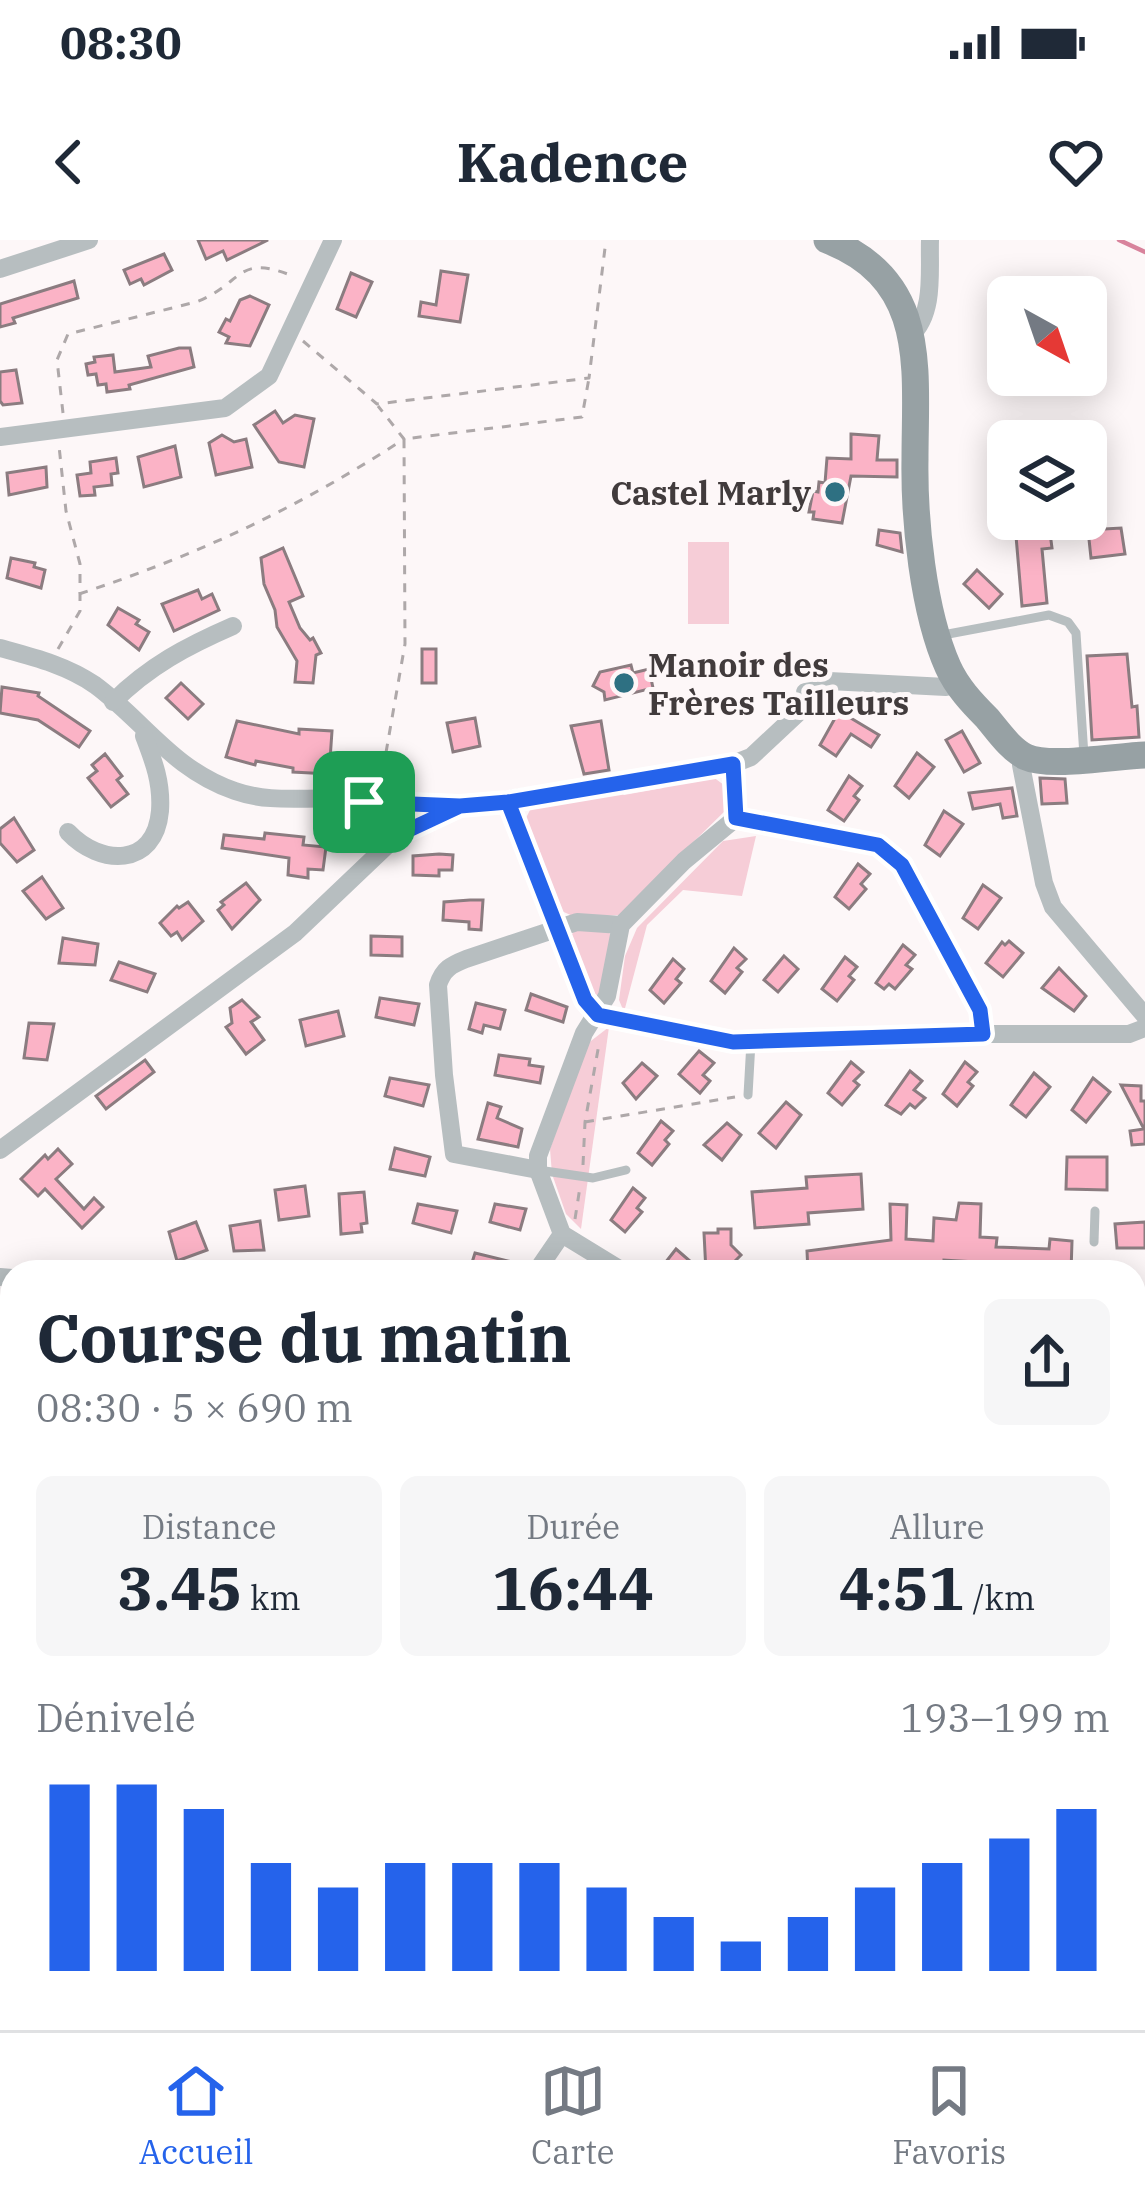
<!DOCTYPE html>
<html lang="fr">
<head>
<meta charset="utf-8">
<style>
  body { margin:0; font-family:"IBM Plex Serif",serif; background:#f6f6f7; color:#1f2937; height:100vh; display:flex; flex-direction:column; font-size:45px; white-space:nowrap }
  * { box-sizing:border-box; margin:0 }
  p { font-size:39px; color:#747a83 }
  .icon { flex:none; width:66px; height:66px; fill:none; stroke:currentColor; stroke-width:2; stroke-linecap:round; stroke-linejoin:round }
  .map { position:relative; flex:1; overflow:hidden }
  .panel { position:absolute; left:0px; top:1020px; width:1146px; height:771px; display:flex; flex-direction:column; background:#fff; border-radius:36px 36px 0 0; box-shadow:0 6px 30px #0003 }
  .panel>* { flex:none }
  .needle { width:78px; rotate:140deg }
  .fabs { position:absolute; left:987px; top:36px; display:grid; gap:24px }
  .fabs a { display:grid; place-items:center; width:120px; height:120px; border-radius:18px; background:#fff; box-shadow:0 6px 30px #0003; font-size:60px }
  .pin { position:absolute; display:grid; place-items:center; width:102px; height:102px; color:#fff; margin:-51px; border-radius:24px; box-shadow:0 6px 18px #0006 }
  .round { display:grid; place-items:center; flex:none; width:126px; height:126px; border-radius:18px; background:#f6f6f7 }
  .overview { display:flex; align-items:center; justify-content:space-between; height:204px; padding:0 36px }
  h1 { font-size:66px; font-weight:700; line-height:90px }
  .stats { display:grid; grid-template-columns:repeat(3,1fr); gap:18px; height:204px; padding:12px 36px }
  .stats div { display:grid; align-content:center; border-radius:18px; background:#f6f6f7; text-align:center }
  .stats b { font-size:60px; font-weight:700 }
  .stats small { font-size:33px; font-weight:400 }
  .stats p { font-size:33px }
  .chart { height:336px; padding:24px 36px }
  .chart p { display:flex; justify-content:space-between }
  .chart svg { width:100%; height:216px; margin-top:12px; stroke:#2563eb; stroke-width:6 }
  .status { display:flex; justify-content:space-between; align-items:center; height:84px; padding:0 60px; background:#fff; direction:ltr }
  .status svg { height:33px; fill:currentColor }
  header { display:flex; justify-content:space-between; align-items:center; height:156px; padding:0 36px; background:#fff; font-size:54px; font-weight:700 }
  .menu { display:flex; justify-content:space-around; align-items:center; height:168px; border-top:3px solid #e0e1e3; background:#fff; font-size:33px; color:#747a83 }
  .menu a { display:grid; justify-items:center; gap:6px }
  .menu .selected { color:#2563eb }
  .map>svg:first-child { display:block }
  .green { fill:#f6cdd7 }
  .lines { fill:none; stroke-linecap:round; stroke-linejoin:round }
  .stream { stroke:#d8839c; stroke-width:4.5 }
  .building { fill:#fbb3c6; stroke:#8b7c80; stroke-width:3 }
  .path { stroke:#aea8a9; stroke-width:3; stroke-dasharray:9 9; stroke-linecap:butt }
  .lane { stroke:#b7bec0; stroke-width:9 }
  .street { stroke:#b7bec0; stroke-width:18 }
  .secondary { stroke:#97a1a4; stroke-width:27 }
  .route-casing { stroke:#fff; stroke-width:24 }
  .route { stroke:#2563eb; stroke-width:15 }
  .poi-dot { fill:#2e7082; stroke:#fdf7f8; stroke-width:4.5 }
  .labels { text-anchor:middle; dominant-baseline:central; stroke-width:10; stroke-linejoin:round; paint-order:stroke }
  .poi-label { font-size:33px; font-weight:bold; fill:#413b3c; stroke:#fdf7f8; text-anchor:end }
</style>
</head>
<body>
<div class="status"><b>08:30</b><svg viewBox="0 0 49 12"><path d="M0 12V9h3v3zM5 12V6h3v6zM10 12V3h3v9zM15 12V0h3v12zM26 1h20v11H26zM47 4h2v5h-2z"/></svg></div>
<header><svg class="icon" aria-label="back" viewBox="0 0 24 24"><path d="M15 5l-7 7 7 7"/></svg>Kadence<svg class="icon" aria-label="heart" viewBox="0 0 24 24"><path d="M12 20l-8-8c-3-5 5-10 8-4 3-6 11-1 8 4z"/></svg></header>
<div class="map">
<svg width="1145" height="1790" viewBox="0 0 1145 1790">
  <rect width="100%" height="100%" fill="#fdf7f8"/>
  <g class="green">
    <rect x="688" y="302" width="41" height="82"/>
    <path d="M709,534L728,548L729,567L619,675L577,678L555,668L523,584L533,564L615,548L624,555L663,548L666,540Z"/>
    <path d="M756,596L742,656L683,650L647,685L624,772L619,760L625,716L637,688L723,601Z"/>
    <path d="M577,687L607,690L611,695L604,751L597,755L588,752L568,700Z"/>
    <path d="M609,787L581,989L566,974L552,934L550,909L587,804Z"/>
  </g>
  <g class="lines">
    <path class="stream" d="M1119,0L1145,12"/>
  </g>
  <g class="building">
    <path d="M198,0H268L227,20L223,11L206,19Z"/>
    <path d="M164,14L172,30L144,45L141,39L130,44L124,30Z"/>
    <path d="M441,31L468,35L460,82L419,76L421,62L436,65Z"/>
    <path d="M351,33L372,42L356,77L337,69Z"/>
    <path d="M74,41L78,58L13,78L15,83L0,87V64Z"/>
    <path d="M250,56L269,65L250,106L226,103L229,97L219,92L226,79L230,81L240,60Z"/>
    <path d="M179,108H190L194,127L129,145L130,149L107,152L106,144L98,145L96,134L88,135L86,124L95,122L94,117L113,115L115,132L151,127L148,116Z"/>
    <path d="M16,130L22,163L3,165L0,161V132Z"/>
    <path d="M275,171L283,183L295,175L314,179L304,227L279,222L254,185Z"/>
    <path d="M851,194L879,196L877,220H897V237L851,236L842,283L813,279L814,272H809L813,251L818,252L819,242L825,243L827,218L851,219Z"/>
    <path d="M222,195L234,202L246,199L252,227L216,235L209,203Z"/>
    <path d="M175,206L181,237L144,247L138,217Z"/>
    <path d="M116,218L118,233L111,234L112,245L94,247L95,255L80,256L77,235L91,233L90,222Z"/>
    <path d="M46,227L47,247L9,255L7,233Z"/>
    <path d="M1121,288L1125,314L1091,318L1088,290Z"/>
    <path d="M879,290L900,293L902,312L877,305Z"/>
    <path d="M1050,293L1052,308L1042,309L1047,363L1022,366L1016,296Z"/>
    <path d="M283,308L303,356L289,362L300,388L310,400L313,398L321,413L316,415L313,443L295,442L297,421L277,387L275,370L264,344L261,318Z"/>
    <path d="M11,318L35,323L34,327L45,330L41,348L7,338Z"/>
    <path d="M977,330L1002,354L989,368L964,344Z"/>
    <path d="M198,350L202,359L212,354L219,370L174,391L162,364Z"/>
    <path d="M118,368L139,380L136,384L149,392L139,410L108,385Z"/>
    <rect x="422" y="409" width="14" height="34"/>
    <path d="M1127,414L1132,467L1137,466L1139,497L1092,500L1087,416Z"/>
    <path d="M631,425L633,433L649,429L653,448L605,460L604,452L593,446L600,432Z"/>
    <path d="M181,443L203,464L188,479L166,458Z"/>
    <path d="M2,447L39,453L38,456L90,491L79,507L38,480L0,473Z"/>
    <path d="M839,471L879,495L871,507L851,494L836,516L820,505Z"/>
    <path d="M475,478L480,506L453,512L447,483Z"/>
    <path d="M237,481L299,494V489L332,491L329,534L293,532V528L256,521L255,525L226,517Z"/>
    <path d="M601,481L609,530L584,534L571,486Z"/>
    <path d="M962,491L980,523L964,532L946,500Z"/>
    <path d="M917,513L934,527L909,558L895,546Z"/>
    <path d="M105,514L122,536L117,540L128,554L111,567L88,538L97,531L92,525Z"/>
    <path d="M849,536L862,546L854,556L859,560L844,581L828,570Z"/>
    <path d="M1040,538L1065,539L1067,563L1042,564Z"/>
    <path d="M1012,548L1017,576L1003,578L1000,564L973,569L969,553Z"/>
    <path d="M944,571L963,584L940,616L925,605Z"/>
    <path d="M14,578L34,610L17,622L0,603V589Z"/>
    <path d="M265,593L304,597L303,605L326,607L323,630L308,629V638L288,635L289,618L222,608L224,595L264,599Z"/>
    <path d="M439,614L453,615L452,630H439V636L413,635V616Z"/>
    <path d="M858,624L870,634L861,644L866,649L849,669L835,657Z"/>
    <path d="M42,637L63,668L46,679L23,651Z"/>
    <path d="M246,643L260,660L232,689L218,670L224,665L221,662Z"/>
    <path d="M983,645L1001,658L978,689L963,678Z"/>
    <path d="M470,660H483L481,690L469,689V682L443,680L444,662Z"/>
    <path d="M188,662L203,681L182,700L177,692L171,696L160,683L177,666L179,668Z"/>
    <path d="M371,696L402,697V716L371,715Z"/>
    <path d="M63,698L98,704L95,725L59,723Z"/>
    <path d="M1009,701L1023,713L1003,737L986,723L1002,702L1005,705Z"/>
    <path d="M903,705L915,715L906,725L912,729L895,749L889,744L884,749L876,743Z"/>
    <path d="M734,708L746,719L737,728L742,732L725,753L711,741Z"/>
    <path d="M784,716L798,729L778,752L764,740Z"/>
    <path d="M845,717L857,727L849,736L854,740L837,761L822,749Z"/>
    <path d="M673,719L684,729L676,739L681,743L664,763L650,750Z"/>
    <path d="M119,722L155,734L147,752L111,740Z"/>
    <path d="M1059,728L1086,756L1074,771L1042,748Z"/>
    <path d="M531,754L567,767L563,782L526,770Z"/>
    <path d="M380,758L419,764L414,785L376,777Z"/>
    <path d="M242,760L259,777L251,782L264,800L246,814L226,787L232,783L230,768Z"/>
    <path d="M476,763L505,770L500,789L484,785L482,793L469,789Z"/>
    <path d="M338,771L344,796L306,806L300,780Z"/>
    <path d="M29,783L54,784L47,820L24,818Z"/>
    <path d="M699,811L714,823L703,835L710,841L700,853L679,834Z"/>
    <path d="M499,815L530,819L529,825L543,827L540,843L495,835Z"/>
    <path d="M145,820L154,832L106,869L96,856Z"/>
    <path d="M851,822L863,832L854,841L859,845L842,865L828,853Z"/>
    <path d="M965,822L977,832L968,842L973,846L957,866L943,854Z"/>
    <path d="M642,823L657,836L636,859L623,843Z"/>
    <path d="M910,831L922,841L914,850L925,858L915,868L910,864L901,874L886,865Z"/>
    <path d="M1034,833L1050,847L1026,877L1011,865Z"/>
    <path d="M390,838L429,845L423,866L385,856Z"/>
    <path d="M1093,838L1110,852L1086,882L1072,870Z"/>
    <path d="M1121,845L1141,846V861H1145V904L1132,905L1130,891L1144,889Z"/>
    <path d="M786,862L801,875L776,908L759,893Z"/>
    <path d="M488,863L501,867L497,878L522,889L518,907L478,899Z"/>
    <path d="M661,881L673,891L665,900L669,904L652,925L638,913Z"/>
    <path d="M727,883L741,895L722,920L704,905Z"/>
    <path d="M395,908L430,917L425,936L390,929Z"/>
    <path d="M58,909L72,924L56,939L84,969L94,958L103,967L82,988L45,949L38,956L21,939L45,915L48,919Z"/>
    <path d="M1067,917H1107V950L1066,949Z"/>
    <path d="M861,934L863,969L808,973L809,984L755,988L752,952L807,948L806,937Z"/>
    <path d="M305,946L309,976L279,980L275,950Z"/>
    <path d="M633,948L645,958L637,968L642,972L625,992L611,980Z"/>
    <path d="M364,952L367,983L361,984L362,992L341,994L339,954Z"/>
    <path d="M959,963L981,964L980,997L997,998L996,1007L1049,1009L1050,999L1072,1001L1071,1032L991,1031L992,1023L944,1020V1024L873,1023V1032H808L807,1011L891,1000L890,964L907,965L906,999L933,1001L934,978L956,980Z"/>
    <path d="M418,964L457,971L451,993L413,983Z"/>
    <path d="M495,964L526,969L520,990L490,982Z"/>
    <path d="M260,981L264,1010L234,1011L230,986Z"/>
    <path d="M196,982L207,1010L177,1021L169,992Z"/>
    <path d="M1145,982V1008H1117L1115,984Z"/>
    <path d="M718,989H731V1005L741,1015L724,1032H706L704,993H718Z"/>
    <path d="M676,1009L691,1022L683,1032H658Z"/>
    <path d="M475,1013L512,1022L524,1028L523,1032H469Z"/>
    <path d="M12,1263V1313L7,1314L0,1266Z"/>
    <path d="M12,1430V1456L0,1463V1437Z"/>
    <path d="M12,1568V1601L0,1612V1579Z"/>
    <path d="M0,1753L12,1758V1790H0Z"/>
  </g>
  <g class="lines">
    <g class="path">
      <path d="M303,101L377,164L589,138L606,0"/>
      <path d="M63,173L57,120L68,94L196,62C245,43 236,12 295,37"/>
      <path d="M79,354C200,314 298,268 404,199L378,166"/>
      <path d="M58,409L80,371V324L66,271L59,206"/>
      <path d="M377,547L381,541L405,404L404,199L582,177L589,138"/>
      <path d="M390,563L417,564"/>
      <path d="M585,882L735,857"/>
      <path d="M583,925L585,882L599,804"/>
      <path d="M575,979L580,947"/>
      <path d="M0,1059L12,1101"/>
      <path d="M1134,1099L1143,1109"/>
    </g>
    <g class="lane">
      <path d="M943,395L1049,375L1068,382L1076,393L1084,516"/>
      <path d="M748,855L751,802"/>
      <path d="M538,930L593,938L626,930"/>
      <path d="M1094,1002L1095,971"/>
    </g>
    <g class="street">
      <path d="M0,29L89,0"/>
      <path d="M911,95C935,73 929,31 930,0"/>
      <path d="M0,197L225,168L269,136L333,0"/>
      <path d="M0,408C33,417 66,425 95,445C144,481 173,530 235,551C277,566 322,553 365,562L398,595"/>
      <path d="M805,452L816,450L829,441L946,447L957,442"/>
      <path d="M113,462C149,426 187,406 233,386"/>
      <path d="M1024,516L1021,525L1044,643L1053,667L1145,776"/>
      <path d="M733,524L736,578"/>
      <path d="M508,562L585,760L598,775L733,802L983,794H1129L1145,788"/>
      <path d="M736,578L878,605L902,625L979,769L983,794"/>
      <path d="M68,592C100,626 155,628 160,571C162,543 154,522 144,496"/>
      <path d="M0,910L295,693L398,595L429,578L460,567L733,524L751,517L812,460L816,450"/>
      <path d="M538,930L454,914L444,835L438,745C443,729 451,725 466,719L577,682L621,685"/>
      <path d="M536,1032L562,994"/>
      <path d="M624,1032L562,994L538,930V916L584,793L607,756L621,685L684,621L736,578"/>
      <path d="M0,1037L12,1038"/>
      <path d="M1134,1073L1145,1067"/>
      <path d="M0,1221L12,1218"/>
      <path d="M0,1334L12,1340"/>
      <path d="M1134,1355L1145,1356"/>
      <path d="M1134,1517L1145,1516"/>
      <path d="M1134,1663L1145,1669"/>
      <path d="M406,1779L469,1781"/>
      <path d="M789,1779L794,1790"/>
      <path d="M950,1779L952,1790"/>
      <path d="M973,1779L995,1790"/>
      <path d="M88,1785L90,1779"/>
      <path d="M903,1790L924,1779"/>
    </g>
    <g class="secondary">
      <path d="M827,0C929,40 915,127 915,219C914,280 923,371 948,427C957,447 972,463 987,478C998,491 1010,509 1026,517C1050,528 1116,516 1145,515"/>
      <path d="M1134,1208H1145"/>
      <path d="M0,1529L12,1519"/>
    </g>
  </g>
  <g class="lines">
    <defs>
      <path id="route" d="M364,562L398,595L460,566L508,562L585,760L598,775L733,802L983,794L980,770L902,625L878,605L736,578L733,524L508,562L460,566L364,562"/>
    </defs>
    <use href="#route" class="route-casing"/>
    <use href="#route" class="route"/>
  </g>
  <g class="poi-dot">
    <circle cx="835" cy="252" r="12"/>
    <circle cx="624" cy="443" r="12"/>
  </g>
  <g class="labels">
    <g class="poi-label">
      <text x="811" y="252">Castel Marly</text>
      <text x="648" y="424" text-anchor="start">Manoir des<tspan x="648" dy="38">Frères Tailleurs</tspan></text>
    </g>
  </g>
</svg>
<div class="fabs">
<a><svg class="needle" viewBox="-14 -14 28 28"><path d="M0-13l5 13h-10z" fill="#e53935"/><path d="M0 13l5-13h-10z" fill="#747a83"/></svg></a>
<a><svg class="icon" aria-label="layers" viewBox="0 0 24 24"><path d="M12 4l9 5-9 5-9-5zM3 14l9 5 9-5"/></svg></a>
</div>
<div class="pin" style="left:364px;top:562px;background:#1e9e55"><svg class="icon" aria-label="arrive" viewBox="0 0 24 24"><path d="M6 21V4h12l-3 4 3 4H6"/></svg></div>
<section class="panel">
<div class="overview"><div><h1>Course du matin</h1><p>08:30 · 5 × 690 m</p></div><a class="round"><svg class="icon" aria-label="share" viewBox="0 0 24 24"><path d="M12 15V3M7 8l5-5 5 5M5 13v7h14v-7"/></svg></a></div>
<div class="stats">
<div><p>Distance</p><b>3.45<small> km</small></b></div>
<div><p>Durée</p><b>16:44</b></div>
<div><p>Allure</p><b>4:51<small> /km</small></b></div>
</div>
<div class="chart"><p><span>Dénivelé</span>193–199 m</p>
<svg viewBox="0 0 160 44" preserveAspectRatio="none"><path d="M5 44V6M15 44V6M25 44V11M35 44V22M45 44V27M55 44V22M65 44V22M75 44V22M85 44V27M95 44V33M105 44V38M115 44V33M125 44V27M135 44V22M145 44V17M155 44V11"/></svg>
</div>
</section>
</div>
<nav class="menu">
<a class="selected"><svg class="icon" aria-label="home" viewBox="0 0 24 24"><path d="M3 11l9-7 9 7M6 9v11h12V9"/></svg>Accueil</a>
<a><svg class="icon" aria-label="map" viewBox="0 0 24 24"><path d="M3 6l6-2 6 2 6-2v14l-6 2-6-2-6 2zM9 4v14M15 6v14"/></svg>Carte</a>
<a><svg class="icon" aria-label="saved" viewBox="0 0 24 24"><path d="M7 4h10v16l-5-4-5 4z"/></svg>Favoris</a>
</nav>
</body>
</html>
